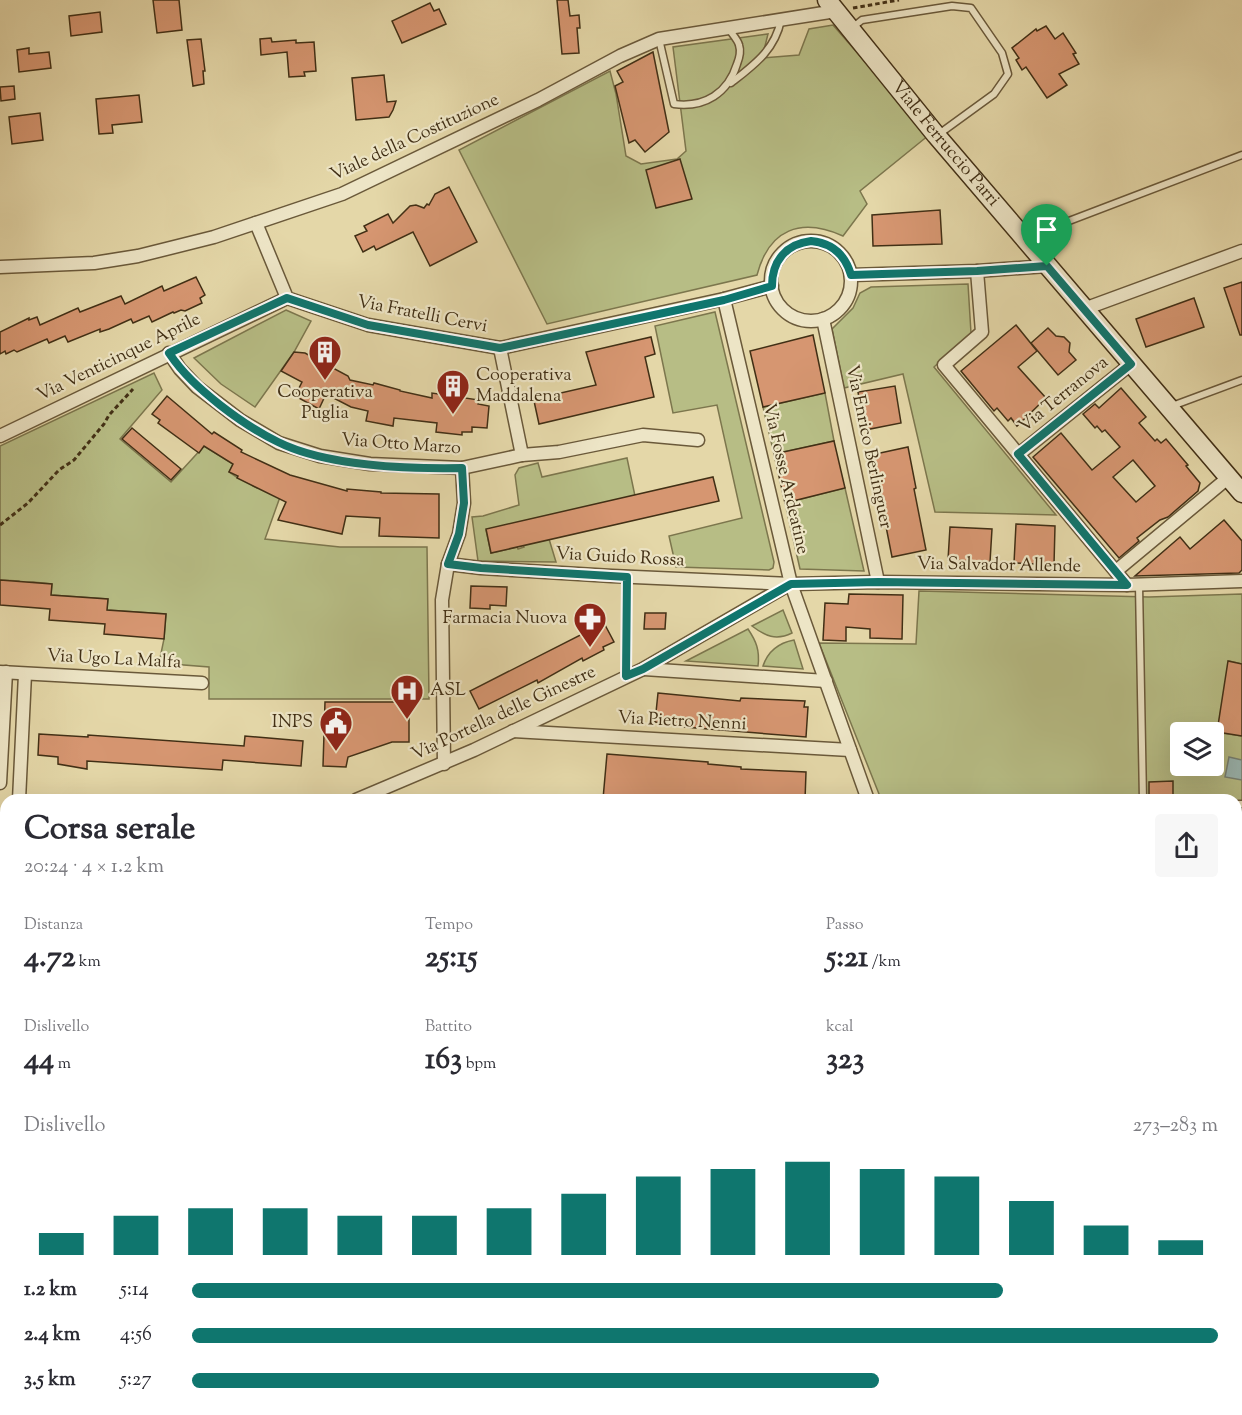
<!DOCTYPE html>
<html lang="it">
<head>
<meta charset="utf-8">
<style>
  body { margin:0; font-family:"Sorts Mill Goudy",serif; background:#f7f7f7; color:#2b2b33; height:100vh; display:flex; flex-direction:column; font-size:22px; white-space:nowrap }
  * { box-sizing:border-box; margin:0 }
  p { font-size:20px; color:#7c7c81 }
  .icon { flex:none; width:33px; height:33px; fill:none; stroke:currentColor; stroke-width:2; stroke-linecap:round; stroke-linejoin:round }
  .map { position:relative; flex:1; overflow:hidden }
  .details { position:absolute; left:0px; top:794px; width:1242px; height:622px; display:flex; flex-direction:column; background:#fff; border-radius:18px 18px 0 0; box-shadow:0 6px 24px #0002 }
  .details>* { flex:none }
  .buttons { position:absolute; left:1170px; top:722px; display:grid; gap:12px }
  .buttons a { display:grid; place-items:center; width:54px; height:54px; border-radius:6px; background:#fff; box-shadow:0 6px 24px #0002; font-size:30px }
  .pin { position:absolute; display:grid; place-items:center; width:51px; height:51px; color:#fff; margin:-62px -26px; border-radius:50% 50% 50% 0; rotate:-45deg; box-shadow:0 0 6px #0007 }
  .pin .icon { rotate:45deg }
  .round { display:grid; place-items:center; flex:none; width:63px; height:63px; border-radius:6px; background:#f7f7f7 }
  .head { display:flex; align-items:center; justify-content:space-between; height:102px; padding:0 24px }
  h1 { font-size:33px; font-weight:800; line-height:45px }
  .stats { display:grid; grid-template-columns:repeat(3,1fr); gap:9px; height:102px; padding:6px 24px }
  .stats div { display:grid; align-content:center }
  .stats b { font-size:30px; font-weight:800 }
  .stats small { font-size:16px; font-weight:400 }
  .stats p { font-size:16px }
  .chart { height:168px; padding:12px 24px }
  .chart p { display:flex; justify-content:space-between }
  .chart svg { width:100%; height:108px; margin-top:6px; stroke:#0f766e; stroke-width:6 }
  ul { padding:0 24px; list-style:none; font-size:20px }
  li { display:grid; grid-template-columns:96px 72px 1fr; align-items:center; height:45px }
  li i { height:15px; border-radius:8px; background:#0f766e }
  .map>svg:first-child { display:block }
  .green { fill:#b7bd85; stroke:#7c764d; stroke-width:1.5 }
  .water { fill:#9ab7b3; stroke:#768174; stroke-width:1.5 }
  .building { fill:#d69671; stroke:#412f15; stroke-width:1.5; fill-rule:evenodd }
  .lines { fill:none; stroke-linecap:round; stroke-linejoin:round }
  .lane-casing { stroke:#6a593a; stroke-width:9 }
  .street-casing { stroke:#6a593a; stroke-width:15 }
  .secondary-casing { stroke:#412f15; stroke-width:21 }
  .path { stroke:#412f15; stroke-width:3; stroke-dasharray:4.5 3; stroke-linecap:butt }
  .lane { stroke:#ede5c6; stroke-width:6 }
  .street { stroke:#ede5c6; stroke-width:12 }
  .secondary { stroke:#ede5c6; stroke-width:18 }
  .route-casing { stroke:#fff; stroke-width:12 }
  .route { stroke:#0f766e; stroke-width:8 }
  .labels { text-anchor:middle; dominant-baseline:central; stroke-width:4.5; stroke-linejoin:round; paint-order:stroke }
  .street-label { font-size:18px; fill:#412f15; stroke:#ede5c6 }
  .poi-label { font-size:18px; fill:#412f15; stroke:#ede5c6; text-anchor:start }
</style>
</head>
<body>
<div class="map">
<svg width="1242" height="1415" viewBox="0 0 1242 1415">
  <rect width="100%" height="100%" fill="#e4d7a8"/>
  <filter id="stains"><feTurbulence type="fractalNoise" baseFrequency=".00333" numOctaves="4"/><feColorMatrix values="0 0 0 0 .2 0 0 0 0 .09 0 0 0 0 .02 0 0 0 .5 -.17"/></filter>
  <radialGradient id="worn" r=".72"><stop offset=".6" stop-color="#630" stop-opacity="0"/><stop offset="1" stop-color="#630" stop-opacity=".3"/></radialGradient>
  <g class="green">
    <path d="M833,25L929,135L860,191L867,204L843,236C801,217 769,229 757,275L547,324L459,150L610,71L616,94L626,156L641,164L677,159L686,151L673,47L768,34L762,58L799,55L809,29Z"/>
    <path d="M968,284L971,333L934,367L1056,515L935,512L903,374L844,388L832,329L853,308L860,293L871,287Z"/>
    <path d="M286,310L311,321L294,352L255,407L221,384L194,358Z"/>
    <path d="M715,312L774,562L773,568L769,570L676,567L669,536L742,518L717,405L673,413L655,326Z"/>
    <path d="M154,373L162,390L120,439L171,482L204,446L233,464L229,472L238,478L253,484V486L257,488L258,486L280,497L265,539L340,547H427L429,699H209V667L159,663L164,639L166,614L107,610L108,599L51,595L52,584L33,582L19,583V581L0,580V446Z"/>
    <path d="M825,393L834,441L774,454L763,407Z"/>
    <path d="M627,458L635,496L486,530L491,553L517,547L518,549L524,547L523,545L549,539L556,562L478,561L472,517L483,516L519,505L515,475L519,468L538,463L542,477Z"/>
    <path d="M845,488L864,571L800,569L785,503Z"/>
    <path d="M919,591L1149,597L1242,594V664L1229,661L1218,728L1213,727V732H1180V765H1214V732L1242,736V951H1236V800L881,799L819,643L916,644Z"/>
    <path d="M783,610L792,633C776,641 765,636 752,626Z"/>
    <path d="M748,629C756,641 760,650 758,666L686,661Z"/>
    <path d="M794,640L803,669L763,666C768,651 778,643 794,640Z"/>
    <path d="M1163,1410L1169,1415H1081L1155,1411Z"/>
  </g>
  <path class="water" d="M1229,757L1242,760V780L1225,777Z"/>
  <g class="building">
    <path d="M153,0H179L182,30L157,33Z"/>
    <path d="M557,0H568L570,16L579,15L580,28H577L579,53L562,54Z"/>
    <path d="M430,3L434,11L439,9L446,24L402,43L392,21Z"/>
    <path d="M100,12L102,32L71,36L69,16Z"/>
    <path d="M1046,26L1055,39L1063,33L1076,53L1073,54L1079,64L1059,74L1067,85L1047,98L1026,67L1022,70L1016,60L1019,58L1012,48L1036,29L1037,31Z"/>
    <path d="M271,38L272,42L296,40V43L314,42L316,71L304,72L305,76L289,77L287,52L261,55L260,39Z"/>
    <path d="M201,39L205,71H203L204,84L193,86L187,40Z"/>
    <path d="M29,48V54L49,52L51,68L19,72L17,50Z"/>
    <path d="M653,52L669,132L645,152L635,140L629,143L615,86L623,82L617,71Z"/>
    <path d="M384,75L387,102L396,101L393,110L389,117L356,120L352,78Z"/>
    <path d="M14,86L15,99L1,101L0,87Z"/>
    <path d="M139,95L142,122L112,125L113,133L99,134L96,99Z"/>
    <path d="M40,113L43,140L12,144L9,117Z"/>
    <path d="M680,159L692,199L656,208L646,170Z"/>
    <path d="M449,187L477,242L430,266L413,232L376,250L374,246L363,252L355,236L367,231L364,226L388,214L393,223L410,206L416,205L424,208L427,204L429,205L435,194Z"/>
    <path d="M940,210L942,244L873,246L872,215Z"/>
    <path d="M196,277L205,295L200,298L202,303L185,311L181,310L174,313L173,312L152,322L149,316L133,323L131,319L109,329L100,332V329L68,342L65,336L49,343L47,339L17,352L14,350L6,354L5,351L0,354V332L29,318V320L37,317L40,325L78,308L80,312L121,296L125,304L162,286L164,291Z"/>
    <path d="M1242,282V335H1240L1224,288Z"/>
    <path d="M1194,298L1204,327L1146,347L1136,319Z"/>
    <path d="M1016,325L1037,351L1018,367L1046,398L1017,426L1011,418L1008,421L997,408L994,411L961,371Z"/>
    <path d="M1048,328L1056,336L1064,337L1070,343L1069,352L1076,360L1058,375L1031,343Z"/>
    <path d="M813,335L825,393L763,407L750,351Z"/>
    <path d="M651,337L655,354L645,357L654,397L539,424L534,401L544,399L543,397L596,385L586,352Z"/>
    <path d="M294,352L305,353L348,376L350,380L373,385L374,383L400,390V391L432,398V393L479,400L478,404L489,406L487,428L472,427V432H462V435L436,432L437,423L394,418L393,426L366,421L368,411L351,407L326,394L319,409L295,396L302,382L281,371Z"/>
    <path d="M895,386L901,423L865,430L858,392Z"/>
    <path d="M1121,388L1146,417L1139,423L1155,441L1157,439L1161,443L1166,439L1188,465L1186,466L1200,483L1198,491L1168,517L1160,520L1137,538L1139,541L1119,558L1033,457L1061,433L1092,470L1120,447L1105,430L1102,432L1097,426L1095,428L1083,414L1095,404L1099,408ZM1133,460L1155,486L1136,502L1113,477Z"/>
    <path d="M167,396L212,434L214,432L242,450L241,452L290,475L347,491V489L381,492V493L439,494V538L379,536L380,518L346,516L342,534L278,520L286,502L237,478L238,476L229,472L233,464L204,446L199,453L158,423L160,420L152,414Z"/>
    <path d="M132,428L181,469L171,480L122,439Z"/>
    <path d="M834,441L845,488L785,503L774,454Z"/>
    <path d="M908,447L916,488L914,489L926,550L892,557L880,496L874,497L866,456Z"/>
    <path d="M713,477L719,501L491,553L486,529Z"/>
    <path d="M1224,520L1242,541V570L1239,573L1135,576L1180,537L1190,549Z"/>
    <path d="M1016,524L1055,526L1054,565L1014,563Z"/>
    <path d="M950,527L992,529L990,562L948,560Z"/>
    <path d="M0,580L52,584L51,595L108,599L107,610L166,614L164,639L104,634L105,624L49,620L50,609L0,605Z"/>
    <path d="M471,586L507,587L506,606L490,605V609L470,608Z"/>
    <path d="M849,594L903,595L902,639L870,638V629L846,627V641L823,640L825,603L848,604Z"/>
    <path d="M645,613H666L665,629H644Z"/>
    <path d="M604,623L614,642L603,647L604,650L583,661L582,658L538,683L537,680L479,709L470,691Z"/>
    <path d="M1228,661L1242,664V736L1217,732Z"/>
    <path d="M658,693L740,701L741,698L805,701L804,707H808L806,737L672,726V723L655,722Z"/>
    <path d="M325,702H409V742H392L348,757L346,767L323,766Z"/>
    <path d="M39,734L88,737V735L244,746L245,736L303,741L301,766L223,760L222,770L87,761V769L58,764V757L38,755Z"/>
    <path d="M607,754L708,762V764L741,767V769L806,772L805,800L721,798L720,800H707V797L672,795V798L621,796V800L603,799Z"/>
    <path d="M1173,781V795L1149,796V782Z"/>
  </g>
  <g class="lines">
    <defs>
      <g id="lane">
        <path d="M853,27L862,20L952,6L971,8L1002,53L1008,74L994,94L939,134"/>
        <path d="M659,39L674,104C705,108 728,93 737,64C739,59 741,51 739,45C738,40 732,34 729,29"/>
        <path d="M731,83C754,65 775,50 781,20"/>
        <path d="M1027,237L1242,155"/>
        <path d="M1172,406L1242,380"/>
        <path d="M1139,585L1143,800"/>
        <path d="M1236,804H1242"/>
      </g>
      <g id="street">
        <path d="M256,223L287,298L368,325L500,348L724,299L772,286"/>
        <circle cx="811" cy="281" r="40"/>
        <path d="M0,267L94,263L138,256L214,237L342,194L538,100L620,56L659,39L836,11"/>
        <path d="M977,271L982,332L944,365L1127,585"/>
        <path d="M851,275L977,271L1047,266"/>
        <path d="M724,299L791,584L868,800"/>
        <path d="M1084,309L1242,251"/>
        <path d="M823,319L878,582"/>
        <path d="M500,348L522,455"/>
        <path d="M169,353L180,369L197,387L240,420L279,443L320,456L370,464L462,468L522,455L559,452L643,435L698,440"/>
        <path d="M0,436L287,298"/>
        <path d="M1019,454L1131,364"/>
        <path d="M448,564L481,568L612,576L791,584L878,582L1127,585L1242,581"/>
        <path d="M1116,571L1229,477"/>
        <path d="M644,669L826,681"/>
        <path d="M0,672L202,683"/>
        <path d="M513,731L850,750"/>
        <path d="M444,764L442,600L448,564L459,534L464,503L462,468"/>
        <path d="M0,783L6,672"/>
        <path d="M19,800L25,674"/>
        <path d="M356,800L474,750L643,669L790,584"/>
        <path d="M0,819L6,820"/>
        <path d="M0,883L6,862"/>
        <path d="M0,913L6,914"/>
        <path d="M0,958H6"/>
        <path d="M1236,968H1242"/>
        <path d="M1236,990H1242"/>
        <path d="M0,1108H6"/>
        <path d="M1236,1152H1242"/>
        <path d="M1236,1263H1242"/>
        <path d="M0,1309H6"/>
        <path d="M1236,1394H1242"/>
        <path d="M0,1402H6"/>
        <path d="M249,1410V1415"/>
        <path d="M917,1410V1415"/>
        <path d="M538,1415V1410"/>
        <path d="M975,1415L990,1410"/>
        <path d="M1186,1415L1187,1410"/>
      </g>
      <g id="secondary">
        <path id="s1" d="M827,0L936,135L1242,493"/>
      </g>
    </defs>
    <use href="#lane" class="lane-casing"/>
    <use href="#street" class="street-casing"/>
    <use href="#secondary" class="secondary-casing"/>
    <g class="path">
      <path d="M853,8L899,0"/>
      <path d="M0,525L28,503L59,470L74,460L104,424L109,415L133,389"/>
      <path d="M626,662L627,588"/>
    </g>
    <use href="#lane" class="lane"/>
    <use href="#street" class="street"/>
    <use href="#secondary" class="secondary"/>
  </g>
  <g class="lines">
    <defs>
      <path id="route" d="M811,241C832,243 845,254 851,275L977,271L1047,266L1131,364L1018,454L1127,585L878,582L791,584L643,669L626,676L627,577L481,568L448,564L459,534L464,503L462,468C408,469 326,466 278,442C257,432 238,419 220,405C200,389 183,374 169,353L287,298L368,325L500,348L724,300L772,286C772,261 786,244 811,241Z"/>
    </defs>
    <use href="#route" class="route-casing"/>
    <use href="#route" class="route"/>
  </g>
  <defs>
    <symbol id="building-pin" viewBox="-11 -11 22 30"><path d="M0 17L-7.5 6A9.5 9.5 0 1 1 7.5 6Z" fill="#8f2418" stroke="#ede5c6"/><path d="M-4-6H4V6H1V3H-1V6H-4ZM-2.5-4.3h1.7v1.8h-1.7ZM.8-4.3h1.7v1.8H.8ZM-2.5-1h1.7V.8h-1.7ZM.8-1h1.7V.8H.8Z" fill="#fff"/></symbol>
    <symbol id="pharmacy-pin" viewBox="-11 -11 22 30"><path d="M0 17L-7.5 6A9.5 9.5 0 1 1 7.5 6Z" fill="#8f2418" stroke="#ede5c6"/><path d="M-2-6h4v4h4v4h-4v4h-4v-4h-4v-4h4Z" fill="#fff"/></symbol>
    <symbol id="hospital-pin" viewBox="-11 -11 22 30"><path d="M0 17L-7.5 6A9.5 9.5 0 1 1 7.5 6Z" fill="#8f2418" stroke="#ede5c6"/><path d="M-5-5h3v3.5h4V-5h3V5h-3V1.5h-4V5h-3Z" fill="#fff"/></symbol>
    <symbol id="civic-pin" viewBox="-11 -11 22 30"><path d="M0 17L-7.5 6A9.5 9.5 0 1 1 7.5 6Z" fill="#8f2418" stroke="#ede5c6"/><path d="M-.6-6.5H3V-4.5H.6V-3L4-1V1h2V6H-6V1h2V-1L-.6-3ZM-1.2 2.5V6h2.4V2.5Z" fill="#fff"/></symbol>
  </defs>
  <g fill-rule="evenodd">
    <use href="#building-pin" x="306" y="333" width="38" height="52"/>
    <use href="#building-pin" x="434" y="367" width="38" height="52"/>
    <use href="#pharmacy-pin" x="571" y="600" width="38" height="52"/>
    <use href="#hospital-pin" x="388" y="672" width="38" height="52"/>
    <use href="#civic-pin" x="317" y="704" width="38" height="52"/>
  </g>
  <g class="labels">
    <g class="street-label">
      <text transform="translate(415 138) rotate(-25)">Viale della Costituzione</text>
      <text stroke="none"><textPath href="#s1" startOffset="186">Viale Ferruccio Parri</textPath></text>
      <text transform="translate(422 315) rotate(11)">Via Fratelli Cervi</text>
      <text transform="translate(119 358) rotate(-26)">Via Venticinque Aprile</text>
      <text transform="translate(1064 395) rotate(-39)">Via Terranova</text>
      <text transform="translate(401 445) rotate(4)">Via Otto Marzo</text>
      <text transform="translate(868 447) rotate(78)">Via Enrico Berlinguer</text>
      <text transform="translate(785 479) rotate(77)">Via Fosse Ardeatine</text>
      <text transform="translate(620 558) rotate(3)">Via Guido Rossa</text>
      <text transform="translate(999 566) rotate(1)">Via Salvador Allende</text>
      <text transform="translate(114 660) rotate(3)">Via Ugo La Malfa</text>
      <text transform="translate(504 714) rotate(-25)">Via Portella delle Ginestre</text>
      <text transform="translate(682 722) rotate(3)">Via Pietro Nenni</text>
    </g>
    <g class="poi-label">
      <text x="476" y="376">Cooperativa<tspan x="476" dy="21">Maddalena</tspan></text>
      <text x="325" y="393" text-anchor="middle">Cooperativa<tspan x="325" dy="21">Puglia</tspan></text>
      <text x="567" y="619" text-anchor="end">Farmacia Nuova</text>
      <text x="430" y="691">ASL</text>
      <text x="313" y="723" text-anchor="end">INPS</text>
    </g>
  </g>
  <rect width="100%" height="100%" filter="url(#stains)"/>
  <rect width="100%" height="100%" fill="url(#worn)"/>
</svg>
<div class="buttons">
<a><svg class="icon" aria-label="layers" viewBox="0 0 24 24"><path d="M12 4l9 5-9 5-9-5zM3 14l9 5 9-5"/></svg></a>
</div>
<div class="pin" style="left:1047px;top:266px;background:#1e9e55"><svg class="icon" aria-label="arrive" viewBox="0 0 24 24"><path d="M6 21V4h12l-3 4 3 4H6"/></svg></div>
<section class="details">
<div class="head"><div><h1>Corsa serale</h1><p>20:24 · 4 × 1.2 km</p></div><a class="round"><svg class="icon" aria-label="share" viewBox="0 0 24 24"><path d="M12 15V3M7 8l5-5 5 5M5 13v7h14v-7"/></svg></a></div>
<div class="stats">
<div><p>Distanza</p><b>4.72<small> km</small></b></div>
<div><p>Tempo</p><b>25:15</b></div>
<div><p>Passo</p><b>5:21<small> /km</small></b></div>
</div>
<div class="stats">
<div><p>Dislivello</p><b>44<small> m</small></b></div>
<div><p>Battito</p><b>163<small> bpm</small></b></div>
<div><p>kcal</p><b>323</b></div>
</div>
<div class="chart"><p><span>Dislivello</span>273–283 m</p>
<svg viewBox="0 0 160 44" preserveAspectRatio="none"><path d="M5 44V35M15 44V28M25 44V25M35 44V25M45 44V28M55 44V28M65 44V25M75 44V19M85 44V12M95 44V9M105 44V6M115 44V9M125 44V12M135 44V22M145 44V32M155 44V38"/></svg>
</div>
<ul>
<li><b>1.2 km</b>5:14<i style="width:79%"></i></li>
<li><b>2.4 km</b>4:56<i style="width:100%"></i></li>
<li><b>3.5 km</b>5:27<i style="width:67%"></i></li>
</ul>
</section>
</div>
</body>
</html>
